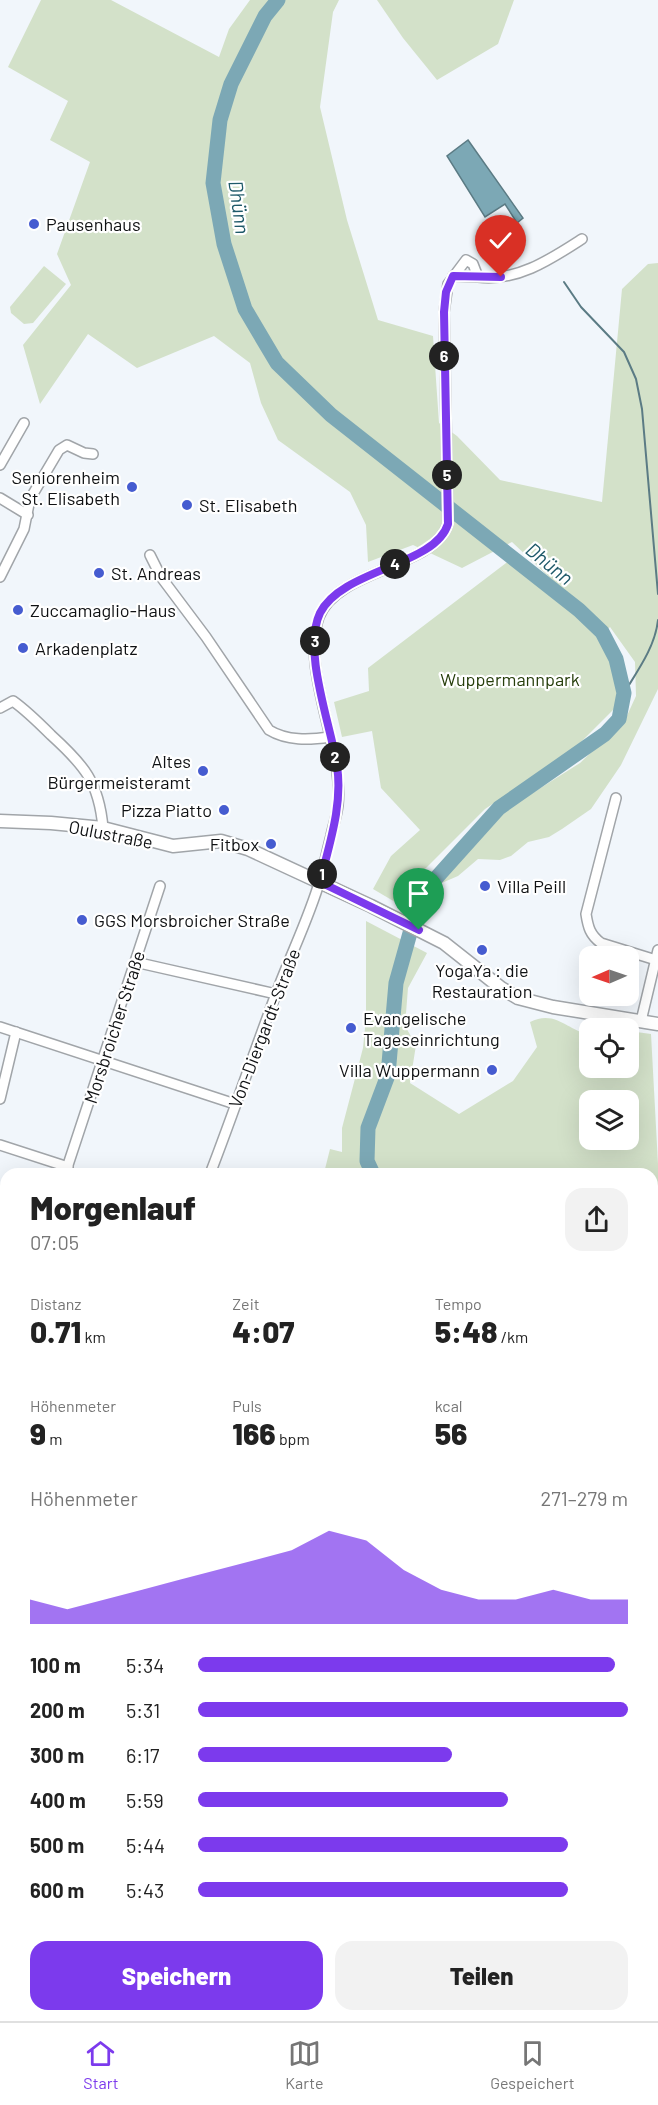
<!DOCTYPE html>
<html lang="de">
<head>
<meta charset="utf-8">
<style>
  body { margin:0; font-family:Barlow,sans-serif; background:#f2f2f2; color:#222; height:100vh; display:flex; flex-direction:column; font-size:22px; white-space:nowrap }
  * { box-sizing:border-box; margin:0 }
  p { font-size:20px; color:#767676 }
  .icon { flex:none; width:33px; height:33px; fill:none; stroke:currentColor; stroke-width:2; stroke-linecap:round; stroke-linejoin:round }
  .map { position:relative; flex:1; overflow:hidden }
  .panel { position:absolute; left:0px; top:1168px; width:658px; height:854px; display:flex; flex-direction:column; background:#fff; border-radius:18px 18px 0 0; box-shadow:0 6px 24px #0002 }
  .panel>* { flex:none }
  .needle { width:39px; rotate:268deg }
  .controls { position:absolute; left:579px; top:946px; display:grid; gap:12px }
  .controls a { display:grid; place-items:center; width:60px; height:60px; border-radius:12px; background:#fff; box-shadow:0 6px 24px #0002; font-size:30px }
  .pin { position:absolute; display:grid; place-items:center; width:51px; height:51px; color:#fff; margin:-62px -26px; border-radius:50% 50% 50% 0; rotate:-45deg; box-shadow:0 0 6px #0007 }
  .pin .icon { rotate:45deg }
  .km { position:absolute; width:30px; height:30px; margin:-15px; border-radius:50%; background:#222; color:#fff; font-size:16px; line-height:30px; text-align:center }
  .round { display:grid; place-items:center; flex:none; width:63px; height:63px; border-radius:18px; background:#f2f2f2 }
  .overview { display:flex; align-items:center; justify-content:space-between; height:102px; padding:0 30px }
  h1 { font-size:33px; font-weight:800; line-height:45px }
  .metrics { display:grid; grid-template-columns:repeat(3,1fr); gap:9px; height:102px; padding:6px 30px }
  .metrics div { display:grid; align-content:center }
  .metrics b { font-size:30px; font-weight:800 }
  .metrics small { font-size:16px; font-weight:400 }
  .metrics p { font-size:16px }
  .chart { height:168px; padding:12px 30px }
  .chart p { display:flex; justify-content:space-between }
  .chart svg { width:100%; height:108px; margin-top:6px; fill:#7c3aed; opacity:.7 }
  .button { display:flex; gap:12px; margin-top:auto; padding:12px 30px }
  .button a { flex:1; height:69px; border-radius:18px; background:#7c3aed; color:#fff; font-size:24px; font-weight:800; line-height:69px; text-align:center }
  .button a+a { background:#f2f2f2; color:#222 }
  ul { padding:0 30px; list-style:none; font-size:20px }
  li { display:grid; grid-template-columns:96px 72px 1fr; align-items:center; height:45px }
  li i { height:15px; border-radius:8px; background:#7c3aed }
  .menu { display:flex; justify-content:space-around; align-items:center; height:84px; border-top:2px solid #e0e0e0; background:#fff; font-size:16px; color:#767676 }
  .menu a { display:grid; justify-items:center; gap:3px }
  .menu .active { color:#7c3aed }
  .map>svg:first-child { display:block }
  .green { fill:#d3e1c9; fill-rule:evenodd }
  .water { fill:#7ca8b5; stroke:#5b7b84; stroke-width:1.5 }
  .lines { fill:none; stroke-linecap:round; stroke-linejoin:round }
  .stream { stroke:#5b7b84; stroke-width:2 }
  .river { stroke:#7ca8b5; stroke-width:15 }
  .minor-casing { stroke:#a1a5a9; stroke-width:12 }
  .major-casing { stroke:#a1a5a9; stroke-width:15 }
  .minor { stroke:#fff; stroke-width:9 }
  .major { stroke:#fff; stroke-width:12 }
  .route-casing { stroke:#fff; stroke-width:12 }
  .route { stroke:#7c3aed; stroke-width:8 }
  .poi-dot { fill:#465cd0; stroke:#fff; stroke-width:2 }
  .labels { text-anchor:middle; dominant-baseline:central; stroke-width:4.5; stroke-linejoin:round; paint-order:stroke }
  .poi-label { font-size:18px; fill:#0f1113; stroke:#fff; text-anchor:start }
  .park-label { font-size:18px; fill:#263e0b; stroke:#fff }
  .street-label { font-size:18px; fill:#0f1113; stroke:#fff }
  .water-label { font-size:20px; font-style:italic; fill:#1e5969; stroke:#fff }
</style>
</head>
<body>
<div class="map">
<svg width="658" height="2021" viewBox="0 0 658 2021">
  <rect width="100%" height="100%" fill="#f1f6fb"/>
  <g class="green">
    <path d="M41,0H111L219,57L229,29L250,0H339L333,12L320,107L347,220L378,320L433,336L439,423L457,436L500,480L602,502L622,289L648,264L658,263V689L621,765L591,809L562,829L549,837L528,842L511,856L500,860L478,859L458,876L437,885L433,880L488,821L580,763L625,720L636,696L635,662L610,627L606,631L512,542L462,568L413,545L368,562L366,525L350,492L278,440L261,403L250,363L214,336L137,368L88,334L40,404L23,345L71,285L57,254L90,162L50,140L68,101L8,67Z"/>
    <path d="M377,0H514L498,44L437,80L403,38Z"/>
    <path d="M44,266L66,284L33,323L24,324L11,313L10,307Z"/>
    <path d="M514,557L582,616L616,653L619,704L571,752L485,809L413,881L407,909L373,889L391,856L420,830L381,788L372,731L342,737L334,702L369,691L368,668Z"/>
    <path d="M366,921L427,953L408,988L405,1026L416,1045L410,1083L459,1114L513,1081L537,1047L530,1022C556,1009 569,1032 589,1034L590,1068H628L629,1031L651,1034L658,1164V1311L652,1310V1174H330L324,1173L330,1149L342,1152V1128L363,1048L366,1018ZM590,1101H628V1140H590Z"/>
    <path d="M268,2016H340L338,2021H266Z"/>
  </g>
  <path class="water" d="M468,140L523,218L517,223L505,204L485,217L447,156Z"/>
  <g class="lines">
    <g class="stream">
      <path d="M564,282L581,307L624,352L636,379L642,409L658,594"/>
      <path d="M624,693C638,670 655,647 658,620"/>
    </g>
    <g class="river">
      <path d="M278,0L265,16L231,84L220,120L213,183L224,244L245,309L277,363L331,415L579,610L602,632L616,659L624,693L619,719L605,734L499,808L429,886L410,933L396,983L388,1075L368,1128L367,1161L373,1174"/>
      <path d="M322,2021L324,2016"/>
    </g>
    <defs>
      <g id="minor">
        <path d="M453,276L478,277"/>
        <path d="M0,465L24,423"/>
        <path d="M0,498L28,515"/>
        <path d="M150,555L161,577L206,637L269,730C287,741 309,740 330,737"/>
        <path d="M0,577L24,529L30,499L59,450L67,445L84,453L93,454"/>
        <path d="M0,708L13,701C27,711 39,723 51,735C84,765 99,782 103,828"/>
        <path d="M616,798L586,914C588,927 590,935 601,943L656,960"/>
        <path d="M135,962L276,994"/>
        <path d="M641,1021L658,950"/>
        <path d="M0,1027L235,1104"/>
        <path d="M0,1099L16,1032"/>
        <path d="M0,1145L68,1167"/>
        <path d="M65,1174L160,886"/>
        <path d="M210,1174C234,1112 255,1049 279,986C292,952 310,915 320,880C324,866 327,851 331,836C333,826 337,815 338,805C344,748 300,668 319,617C337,569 434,568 448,524L444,312L448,284L466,260L473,264L478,277C517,282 551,259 582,239"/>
        <path d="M0,1251L6,1252"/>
        <path d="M0,1335L6,1336"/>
        <path d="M0,1423L6,1424"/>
        <path d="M0,1550L6,1481"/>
        <path d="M0,1738L6,1743L5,1776L0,1778"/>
        <path d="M652,1913L658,1914"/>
      </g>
      <g id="major">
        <path d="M0,821L51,823L103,828L173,846L221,841L248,849L371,906L444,943L501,988L518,998L553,1007L658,1024"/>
        <path d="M0,1798H6"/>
        <path d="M652,1801L658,1800"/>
        <path d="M0,1810H6"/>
        <path d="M652,1810L658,1811"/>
      </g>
    </defs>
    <use href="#minor" class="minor-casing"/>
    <use href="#major" class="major-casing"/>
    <use href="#minor" class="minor"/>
    <use href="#major" class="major"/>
  </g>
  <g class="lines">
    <defs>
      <path id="route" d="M419,930L320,882C329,845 343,805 337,766C331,725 302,651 320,613C342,569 435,566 448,524L444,312L446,292L453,276L501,277"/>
    </defs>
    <use href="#route" class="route-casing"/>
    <use href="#route" class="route"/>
  </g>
  <g class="poi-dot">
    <circle cx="34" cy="224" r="6"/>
    <circle cx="132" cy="487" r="6"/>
    <circle cx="187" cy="505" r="6"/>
    <circle cx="99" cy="573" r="6"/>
    <circle cx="18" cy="610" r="6"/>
    <circle cx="23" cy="648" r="6"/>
    <circle cx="203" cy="771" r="6"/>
    <circle cx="224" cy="810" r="6"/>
    <circle cx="271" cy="844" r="6"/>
    <circle cx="485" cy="886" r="6"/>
    <circle cx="82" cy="920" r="6"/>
    <circle cx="482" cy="950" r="6"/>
    <circle cx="351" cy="1028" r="6"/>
    <circle cx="492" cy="1070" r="6"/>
  </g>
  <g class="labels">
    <g class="poi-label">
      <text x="46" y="224">Pausenhaus</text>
      <text x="120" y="477" text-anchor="end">Seniorenheim<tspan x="120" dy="21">St. Elisabeth</tspan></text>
      <text x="199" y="505">St. Elisabeth</text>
      <text x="111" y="573">St. Andreas</text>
      <text x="30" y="610">Zuccamaglio-Haus</text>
      <text x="35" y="648">Arkadenplatz</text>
      <text x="191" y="761" text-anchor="end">Altes<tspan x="191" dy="21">Bürgermeisteramt</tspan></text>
      <text x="212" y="810" text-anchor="end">Pizza Piatto</text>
      <text x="259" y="844" text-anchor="end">Fitbox</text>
      <text x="497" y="886">Villa Peill</text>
      <text x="94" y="920">GGS Morsbroicher Straße</text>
      <text x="482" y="970" text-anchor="middle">YogaYa : die<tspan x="482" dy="21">Restauration</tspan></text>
      <text x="363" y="1018">Evangelische<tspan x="363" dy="21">Tageseinrichtung</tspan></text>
      <text x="480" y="1070" text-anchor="end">Villa Wuppermann</text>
    </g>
    <g class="park-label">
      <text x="510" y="679">Wuppermannpark</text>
    </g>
    <g class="street-label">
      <text transform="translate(111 834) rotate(11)">Oulustraße</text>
      <text transform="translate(114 1027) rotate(-72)">Morsbroicher Straße</text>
      <text transform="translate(264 1028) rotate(-69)">Von-Diergardt-Straße</text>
    </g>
    <g class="water-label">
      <text transform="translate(240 207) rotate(82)">Dhünn</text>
      <text transform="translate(550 563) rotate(39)">Dhünn</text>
    </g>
  </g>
</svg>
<div class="controls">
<a><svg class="needle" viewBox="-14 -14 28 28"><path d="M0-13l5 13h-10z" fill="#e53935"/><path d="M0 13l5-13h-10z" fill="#767676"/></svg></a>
<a><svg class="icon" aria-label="locate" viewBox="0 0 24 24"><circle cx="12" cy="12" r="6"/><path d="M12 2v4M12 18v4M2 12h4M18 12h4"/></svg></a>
<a><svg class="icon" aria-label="layers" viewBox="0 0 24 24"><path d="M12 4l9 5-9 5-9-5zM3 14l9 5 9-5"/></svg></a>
</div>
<div class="pin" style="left:419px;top:930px;background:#1e9e55"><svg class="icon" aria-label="arrive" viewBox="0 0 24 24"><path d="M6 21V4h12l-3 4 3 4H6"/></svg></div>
<div class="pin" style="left:501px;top:277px;background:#d93025"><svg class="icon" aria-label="check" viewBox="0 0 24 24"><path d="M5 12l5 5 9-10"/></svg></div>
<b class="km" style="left:322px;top:874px">1</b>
<b class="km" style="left:335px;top:757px">2</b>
<b class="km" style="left:315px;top:641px">3</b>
<b class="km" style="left:395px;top:564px">4</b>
<b class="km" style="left:447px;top:475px">5</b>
<b class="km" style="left:444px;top:356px">6</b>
<section class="panel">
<div class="overview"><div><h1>Morgenlauf</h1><p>07:05</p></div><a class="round"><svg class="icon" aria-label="share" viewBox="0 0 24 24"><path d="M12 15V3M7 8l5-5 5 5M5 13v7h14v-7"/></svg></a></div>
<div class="metrics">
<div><p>Distanz</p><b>0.71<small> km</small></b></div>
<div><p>Zeit</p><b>4:07</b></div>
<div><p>Tempo</p><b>5:48<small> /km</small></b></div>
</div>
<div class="metrics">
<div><p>Höhenmeter</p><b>9<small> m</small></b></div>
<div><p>Puls</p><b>166<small> bpm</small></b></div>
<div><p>kcal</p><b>56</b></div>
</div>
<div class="chart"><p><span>Höhenmeter</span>271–279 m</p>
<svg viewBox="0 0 160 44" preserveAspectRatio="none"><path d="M0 44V34L10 38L20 34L30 30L40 26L50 22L60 18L70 14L80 6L90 10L100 22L110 30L120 34L130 34L140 30L150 34L160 34V44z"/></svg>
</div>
<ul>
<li><b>100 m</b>5:34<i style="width:97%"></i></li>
<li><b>200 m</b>5:31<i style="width:100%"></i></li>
<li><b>300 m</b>6:17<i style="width:59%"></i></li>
<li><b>400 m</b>5:59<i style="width:72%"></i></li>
<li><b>500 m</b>5:44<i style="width:86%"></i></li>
<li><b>600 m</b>5:43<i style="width:86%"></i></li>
</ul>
<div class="button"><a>Speichern</a><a>Teilen</a></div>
</section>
</div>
<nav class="menu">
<a class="active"><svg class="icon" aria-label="home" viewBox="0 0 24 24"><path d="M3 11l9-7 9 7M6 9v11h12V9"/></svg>Start</a>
<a><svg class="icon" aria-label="map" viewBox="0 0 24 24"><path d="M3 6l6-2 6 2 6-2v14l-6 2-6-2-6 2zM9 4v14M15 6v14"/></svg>Karte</a>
<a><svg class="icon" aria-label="saved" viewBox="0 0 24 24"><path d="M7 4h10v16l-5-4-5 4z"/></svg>Gespeichert</a>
</nav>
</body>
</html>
